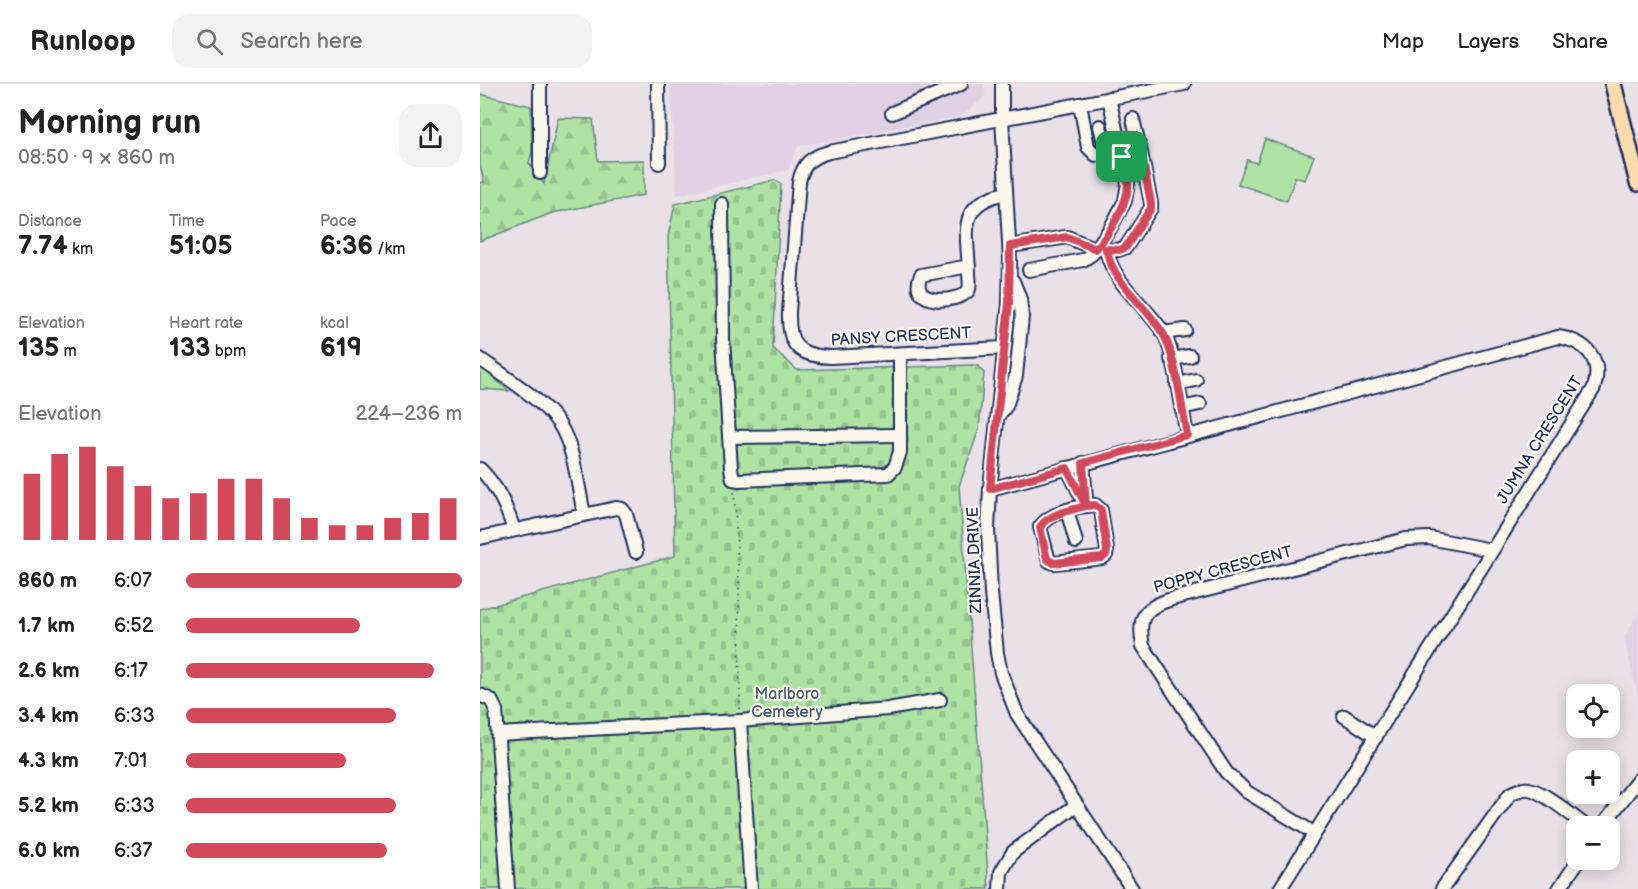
<!DOCTYPE html>
<html lang="en">
<head>
<meta charset="utf-8">
<style>
  body { margin:0; font-family:"Balsamiq Sans",sans-serif; background:#f2f2f2; color:#222; height:100vh; display:flex; flex-direction:column; font-size:22px; white-space:nowrap }
  * { box-sizing:border-box; margin:0 }
  p { font-size:20px; color:#767676 }
  .icon { flex:none; width:33px; height:33px; fill:none; stroke:currentColor; stroke-width:2; stroke-linecap:round; stroke-linejoin:round }
  .map { position:relative; flex:1; overflow:hidden }
  .sheet { display:flex; flex-direction:column; background:#fff; width:480px }
  .sheet>* { flex:none }
  .fabs { position:absolute; left:1086px; top:600px; display:grid; gap:12px }
  .fabs a { display:grid; place-items:center; width:54px; height:54px; border-radius:12px; background:#fff; box-shadow:0 3px 15px #0003; font-size:30px }
  .pin { position:absolute; display:grid; place-items:center; width:51px; height:51px; color:#fff; margin:-26px; border-radius:12px; box-shadow:0 3px 9px #0006 }
  .round { display:grid; place-items:center; flex:none; width:63px; height:63px; border-radius:18px; background:#f2f2f2 }
  .overview { display:flex; align-items:center; justify-content:space-between; height:102px; padding:0 18px }
  h1 { font-size:33px; font-weight:800; line-height:45px }
  .metrics { display:grid; grid-template-columns:repeat(3,1fr); gap:9px; height:102px; padding:6px 18px }
  .metrics div { display:grid; align-content:center }
  .metrics b { font-size:26px; font-weight:800 }
  .metrics small { font-size:16px; font-weight:400 }
  .metrics p { font-size:16px }
  .chart { height:168px; padding:12px 18px }
  .chart p { display:flex; justify-content:space-between }
  .chart svg { width:100%; height:108px; margin-top:6px; stroke:#d1495b; stroke-width:6 }
  ul { padding:0 18px; list-style:none; font-size:20px }
  li { display:grid; grid-template-columns:96px 72px 1fr; align-items:center; height:45px }
  li i { height:15px; border-radius:8px; background:#d1495b }
  header { display:flex; align-items:center; gap:36px; box-sizing:border-box; height:84px; padding:0 30px; background:#fff; border-bottom:2px solid #e0e0e0 }
  header strong { font-size:28px }
  nav { display:flex; gap:33px; margin-inline-start:auto; font-size:21px }
  .search { width:420px; height:54px; background:#f2f2f2; display:flex; align-items:center; gap:15px; box-sizing:border-box; padding:0 21px; border-radius:18px; color:#767676; font-size:22px }
  main { display:flex; flex:1; min-height:0 }
  .map>svg:first-child { display:block }
  .built { fill:#dfd0e3 }
  .forest { fill:url(#forest-firs); stroke:#658981; stroke-width:1.5 }
  .cemetery { fill:url(#cemetery-stones); stroke:#658981; stroke-width:1.5 }
  .park { fill:#afe3a4; stroke:#658981; stroke-width:1.5 }
  .lines { fill:none; stroke-linecap:round; stroke-linejoin:round }
  .minor-casing { stroke:#1b2f5e; stroke-width:16 }
  .major-casing { stroke:#1b2f5e; stroke-width:20 }
  .path { stroke:#1b2f5e; stroke-width:1.5; stroke-dasharray:1.5 4.5; stroke-linecap:butt }
  .minor { stroke:#fbf7ec; stroke-width:12 }
  .major { stroke:#fcdcac; stroke-width:15 }
  .route-casing { stroke:#fff; stroke-width:12 }
  .route { stroke:#d1495b; stroke-width:8 }
  .labels { text-anchor:middle; dominant-baseline:central; stroke-width:4.5; stroke-linejoin:round; paint-order:stroke }
  .street-label { font-size:16px; fill:#1b2f5e; stroke:#fbf7ec }
  .park-label { font-size:16px; fill:#405c70; stroke:#fbf7ec }
</style>
</head>
<body>
<header>
<strong>Runloop</strong>
<div class="search"><svg class="icon" aria-label="search" viewBox="0 0 24 24"><circle cx="10" cy="10" r="6"/><path d="M15 15l6 6"/></svg>Search here</div>
<nav><a>Map</a><a>Layers</a><a>Share</a></nav>
</header>
<main>
<section class="sheet">
<div class="overview"><div><h1>Morning run</h1><p>08:50 · 9 × 860 m</p></div><a class="round"><svg class="icon" aria-label="share" viewBox="0 0 24 24"><path d="M12 15V3M7 8l5-5 5 5M5 13v7h14v-7"/></svg></a></div>
<div class="metrics">
<div><p>Distance</p><b>7.74<small> km</small></b></div>
<div><p>Time</p><b>51:05</b></div>
<div><p>Pace</p><b>6:36<small> /km</small></b></div>
</div>
<div class="metrics">
<div><p>Elevation</p><b>135<small> m</small></b></div>
<div><p>Heart rate</p><b>133<small> bpm</small></b></div>
<div><p>kcal</p><b>619</b></div>
</div>
<div class="chart"><p><span>Elevation</span>224–236 m</p>
<svg viewBox="0 0 160 44" preserveAspectRatio="none"><path d="M5 44V17M15 44V9M25 44V6M35 44V14M45 44V22M55 44V27M65 44V25M75 44V19M85 44V19M95 44V27M105 44V35M115 44V38M125 44V38M135 44V35M145 44V33M155 44V27"/></svg>
</div>
<ul>
<li><b>860 m</b>6:07<i style="width:100%"></i></li>
<li><b>1.7 km</b>6:52<i style="width:63%"></i></li>
<li><b>2.6 km</b>6:17<i style="width:90%"></i></li>
<li><b>3.4 km</b>6:33<i style="width:76%"></i></li>
<li><b>4.3 km</b>7:01<i style="width:58%"></i></li>
<li><b>5.2 km</b>6:33<i style="width:76%"></i></li>
<li><b>6.0 km</b>6:37<i style="width:73%"></i></li>
</ul>
</section>
<div class="map">
<svg width="1158" height="805" viewBox="0 0 1158 805">
  <defs>
    <pattern id="forest-firs" width="22" height="20" patternUnits="userSpaceOnUse" patternTransform="scale(1.5)"><rect width="22" height="20" fill="#afe3a4"/><path d="M5 1l3.5 6h-7zM16 11l3.5 6h-7z" fill="#96c390"/></pattern>
    <pattern id="cemetery-stones" width="16" height="16" patternUnits="userSpaceOnUse" patternTransform="scale(1.5)"><rect width="16" height="16" fill="#afe3a4"/><path d="M2 7V4a2 2 0 0 1 4 0v3zM10 15v-3a2 2 0 0 1 4 0v3z" fill="#96c390"/></pattern>
  </defs>
  <rect width="100%" height="100%" fill="#eae0e7"/>
  <filter id="ink" filterUnits="userSpaceOnUse"><feTurbulence type="fractalNoise" baseFrequency=".0167" numOctaves="2"/><feDisplacementMap in="SourceGraphic" scale="12" xChannelSelector="R" yChannelSelector="G"/><feConvolveMatrix kernelMatrix="1 2 1 2 8 2 1 2 1" color-interpolation-filters="sRGB"/></filter>
  <g filter="url(#ink)">
    <g class="built">
      <path d="M191,0H504L505,13L481,32L318,62L308,86L197,111Z"/>
      <path d="M1158,529V611L1144,554Z"/>
    </g>
    <g class="forest">
      <path d="M0,10L51,22L52,67L49,79L64,100L78,34L113,35L118,77L164,76V111L72,129L0,157V99L4,98L0,81Z"/>
      <path d="M0,282L29,307L0,305Z"/>
    </g>
    <path class="cemetery" d="M295,96L301,100L293,264L317,286L497,281L504,289L499,345L479,402L509,805H0V525L195,472L188,152L195,120Z"/>
    <path class="park" d="M785,55L834,72L825,96L815,93L807,117L758,100L767,76L777,79Z"/>
    <g class="lines">
      <defs>
        <g id="minor">
          <path d="M178,0L179,79"/>
          <path d="M522,0V34L530,176L529,219L510,405L508,445L511,509L517,569L521,589L537,630L652,805"/>
          <path d="M600,20L608,63L616,71H627"/>
          <path d="M412,29L481,0"/>
          <path d="M620,42L627,71L634,69"/>
          <path d="M642,73L661,69L653,35"/>
          <path d="M60,89V0"/>
          <path d="M242,120L243,255L251,384L253,395L259,396L408,390L415,383L420,368V270"/>
          <path d="M530,162L587,153L616,165"/>
          <path d="M622,163C630,168 638,167 646,163L671,124V119L661,69"/>
          <path d="M626,166C635,202 663,218 683,248C695,267 702,326 707,351"/>
          <path d="M489,182L441,191C427,223 478,219 488,207C491,203 489,194 489,189C488,148 475,120 526,109"/>
          <path d="M549,186L603,176L612,170L630,145L645,117L648,99L629,14"/>
          <path d="M683,249L705,246"/>
          <path d="M524,264L351,273C317,272 308,261 309,228L319,98C323,79 331,73 349,68L704,0"/>
          <path d="M0,275C23,291 64,317 79,340C94,362 98,403 104,430"/>
          <path d="M691,275L710,272"/>
          <path d="M697,300L716,296"/>
          <path d="M701,324L720,320"/>
          <path d="M518,332L526,322L536,292L542,233L540,215L533,197"/>
          <path d="M249,353L420,351"/>
          <path d="M603,379L606,414"/>
          <path d="M587,384L606,422"/>
          <path d="M0,385C18,403 26,422 34,446"/>
          <path d="M510,405L1078,253C1106,257 1123,275 1114,304L800,805"/>
          <path d="M615,421L621,426L627,466L626,471L622,474L574,479L569,477L560,443C570,428 598,422 615,421Z"/>
          <path d="M587,426L596,458"/>
          <path d="M0,454L136,424L142,425L146,430L156,468"/>
          <path d="M0,611L11,616L16,626L28,805"/>
          <path d="M864,632L896,653"/>
          <path d="M18,650L260,637"/>
          <path d="M1122,742L1158,696"/>
          <path d="M834,749L767,708L746,688L663,562C657,532 665,523 692,515L926,455L949,454L1011,466"/>
          <path d="M271,805L260,637L408,625L460,616"/>
          <path d="M520,805L521,788L533,768L596,721"/>
          <path d="M962,805L1030,710C1036,707 1042,704 1049,705C1065,708 1092,732 1106,742"/>
          <path d="M1079,805L1099,776"/>
        </g>
        <path id="major" d="M1133,0L1158,99"/>
      </defs>
      <use href="#minor" class="minor-casing"/>
      <use href="#major" class="major-casing"/>
      <path class="path" d="M254,408L259,498L260,625"/>
      <use href="#minor" class="minor"/>
      <use href="#major" class="major"/>
    </g>
  </g>
  <g class="lines" filter="url(#ink)">
    <defs>
      <path id="route" d="M642,73C644,82 648,92 648,101C648,120 628,151 616,165L587,153L530,162L529,219L510,405L587,384L606,422C591,426 570,429 560,443L567,475L574,479L622,474L626,471L627,466L621,426L615,421L606,422L603,379L707,351C702,326 695,267 682,248C663,218 635,202 626,165L640,166L646,163L671,124V119L661,69L642,73"/>
    </defs>
    <use href="#route" class="route-casing"/>
    <use href="#route" class="route"/>
  </g>
  <g class="labels">
    <g class="street-label">
      <text transform="translate(421 253) rotate(-3)">PANSY CRESCENT</text>
      <text transform="translate(1060 356) rotate(-58)">JUMNA CRESCENT</text>
      <text transform="translate(495 476) rotate(-92)">ZINNIA DRIVE</text>
      <text transform="translate(743 486) rotate(-15)">POPPY CRESCENT</text>
    </g>
    <g class="park-label">
      <text x="307" y="610">Marlboro<tspan x="307" dy="18">Cemetery</tspan></text>
    </g>
  </g>
</svg>
<div class="fabs">
<a><svg class="icon" aria-label="locate" viewBox="0 0 24 24"><circle cx="12" cy="12" r="6"/><path d="M12 2v4M12 18v4M2 12h4M18 12h4"/></svg></a>
<a>+</a>
<a>−</a>
</div>
<div class="pin" style="left:642px;top:73px;background:#1e9e55"><svg class="icon" aria-label="arrive" viewBox="0 0 24 24"><path d="M6 21V4h12l-3 4 3 4H6"/></svg></div>
</div>
</main>
</body>
</html>
